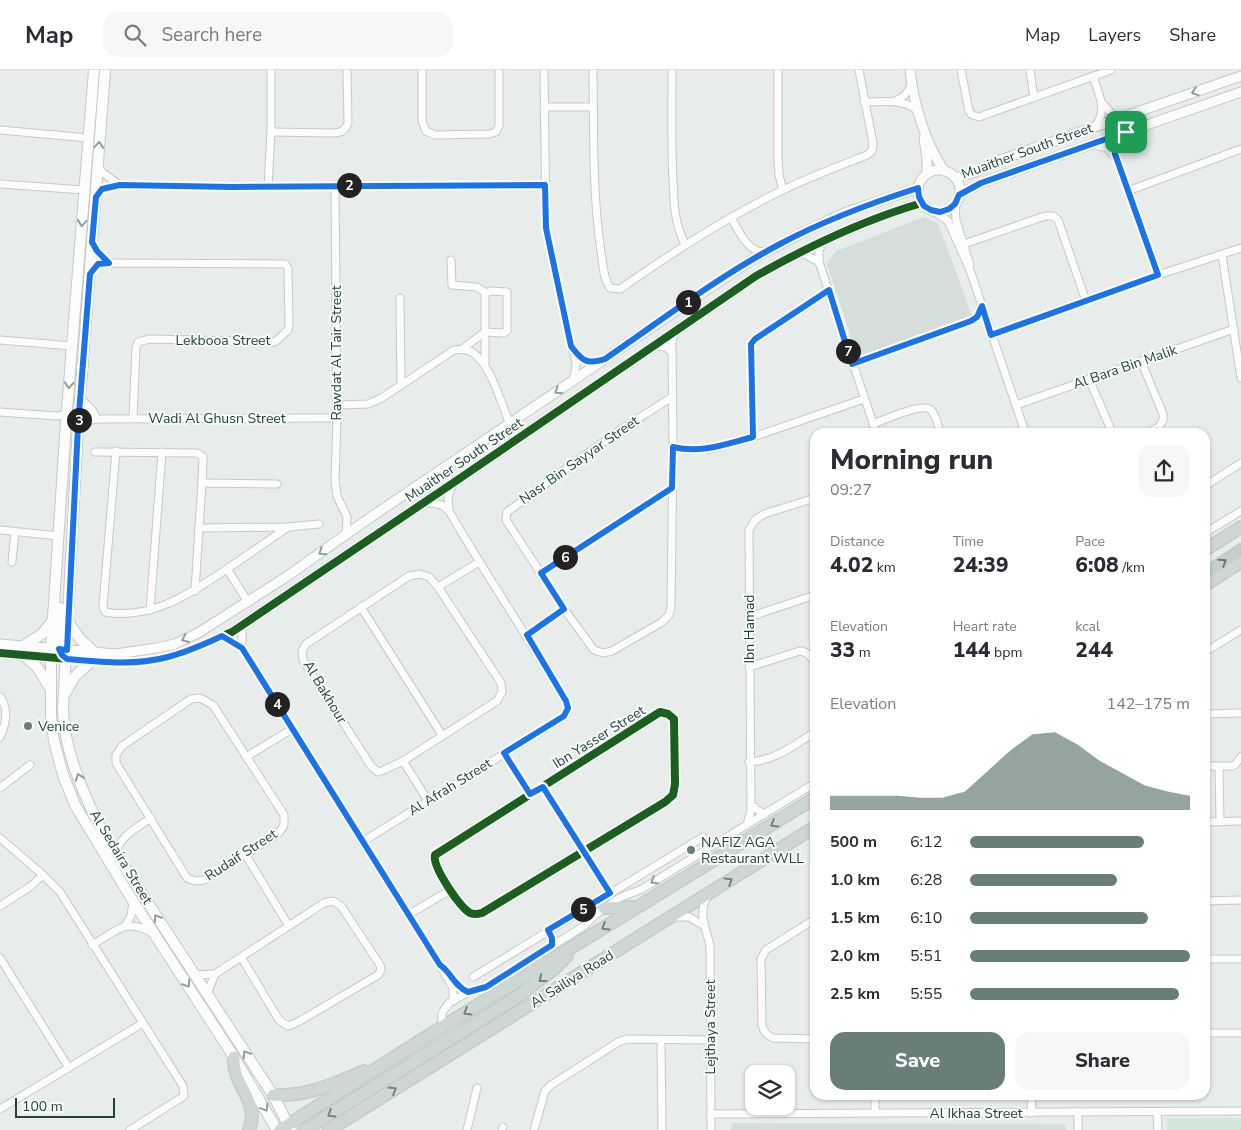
<!DOCTYPE html>
<html lang="en">
<head>
<meta charset="utf-8">
<style>
  body { margin:0; font-family:"Nunito Sans",sans-serif; background:#f7f7f7; color:#2b2b33; height:100vh; display:flex; flex-direction:column; font-size:19px; white-space:nowrap }
  * { box-sizing:border-box; margin:0 }
  p { font-size:16px; color:#7c7c81 }
  .icon { flex:none; width:28px; height:28px; fill:none; stroke:currentColor; stroke-width:2; stroke-linecap:round; stroke-linejoin:round }
  .map { position:relative; flex:1; overflow:hidden }
  .details { position:absolute; left:810px; top:358px; width:400px; height:672px; display:flex; flex-direction:column; background:#fff; border-radius:15px; box-shadow:0 1px 4px #0004 }
  .details>* { flex:none }
  .buttons { position:absolute; left:745px; top:995px; display:grid; gap:10px }
  .buttons a { display:grid; place-items:center; width:50px; height:50px; border-radius:10px; background:#fff; box-shadow:0 1px 4px #0004; font-size:25px }
  .scale { position:absolute; left:15px; bottom:12px; width:100px; box-sizing:border-box; padding-left:5px; border:2px solid #24423a; border-top:0; font-size:14px; line-height:18px; white-space:nowrap; color:#24423a; -webkit-text-stroke:4px #f7fbf9; paint-order:stroke }
  .pin { position:absolute; display:grid; place-items:center; width:42px; height:42px; color:#fff; margin:-21px; border-radius:10px; box-shadow:0 2px 8px #0006 }
  .km { position:absolute; width:25px; height:25px; margin:-12px; border-radius:50%; background:#222; color:#fff; font-size:14px; line-height:25px; text-align:center }
  .round { display:grid; place-items:center; flex:none; width:52px; height:52px; border-radius:15px; background:#f7f7f7 }
  .overview { display:flex; align-items:center; justify-content:space-between; height:85px; padding:0 20px }
  h1 { font-size:28px; font-weight:800; line-height:38px }
  .figures { display:grid; grid-template-columns:repeat(3,1fr); gap:8px; height:85px; padding:5px 20px }
  .figures div { display:grid; align-content:center }
  .figures b { font-size:21px; font-weight:800 }
  .figures small { font-size:14px; font-weight:400 }
  .figures p { font-size:14px }
  .chart { height:140px; padding:10px 20px }
  .chart p { display:flex; justify-content:space-between }
  .chart svg { width:100%; height:90px; margin-top:5px; fill:#697e78; opacity:.7 }
  .button { display:flex; gap:10px; margin-top:auto; padding:10px 20px }
  .button a { flex:1; height:58px; border-radius:15px; background:#697e78; color:#fff; font-size:20px; font-weight:800; line-height:58px; text-align:center }
  .button a+a { background:#f7f7f7; color:#2b2b33 }
  ul { padding:0 20px; list-style:none; font-size:16px }
  li { display:grid; grid-template-columns:80px 60px 1fr; align-items:center; height:38px }
  li i { height:12px; border-radius:6px; background:#697e78 }
  header { display:flex; align-items:center; gap:30px; box-sizing:border-box; height:70px; padding:0 25px; background:#fff; border-bottom:1px solid #e1e1e2 }
  header strong { font-size:24px }
  nav { display:flex; gap:28px; margin-inline-start:auto; font-size:18px }
  .search { width:350px; height:45px; background:#f7f7f7; display:flex; align-items:center; gap:12px; box-sizing:border-box; padding:0 18px; border-radius:15px; color:#7c7c81; font-size:19px }
  .map>svg:first-child { display:block }
  .built { fill:#d6dedb }
  .green { fill:#d1e6d8 }
  .lines { fill:none; stroke-linecap:round; stroke-linejoin:round }
  .minor-casing { stroke:#c5cac8; stroke-width:9 }
  .tertiary-casing { stroke:#c5cac8; stroke-width:11 }
  .secondary-casing { stroke:#c3cbc8; stroke-width:12 }
  .primary-casing { stroke:#c3ccc9; stroke-width:14 }
  .trunk-casing { stroke:#c3ccc9; stroke-width:14 }
  .minor { stroke:#fcfcfc; stroke-width:7 }
  .tertiary { stroke:#fcfcfc; stroke-width:9 }
  .secondary { stroke:#fcfcfc; stroke-width:10 }
  .primary { stroke:#cfd7d5; stroke-width:11 }
  .trunk { stroke:#c6cecc; stroke-width:11 }
  .cycleway-casing { stroke:#f7fbf9; stroke-width:11 }
  .cycleway { stroke:#1b5e20; stroke-width:8 }
  .oneway { stroke:#909f9b }
  .oneway2 { stroke:#657a74 }
  .oneway3 { stroke:#718580 }
  .route-casing { stroke:#fff; stroke-width:10 }
  .route { stroke:#1a73e8; stroke-width:6 }
  .poi-dot { fill:#697e78; stroke:#f7fbf9; stroke-width:2 }
  .labels { text-anchor:middle; dominant-baseline:central; stroke-width:4; stroke-linejoin:round; paint-order:stroke }
  .street-label { font-size:14px; fill:#24423a; stroke:#f7fbf9 }
  .poi-label { font-size:14px; fill:#24423a; stroke:#f7fbf9; text-anchor:start }
</style>
</head>
<body>
<header>
<strong>Map</strong>
<div class="search"><svg class="icon" aria-label="search" viewBox="0 0 24 24"><circle cx="10" cy="10" r="6"/><path d="M15 15l6 6"/></svg>Search here</div>
<nav><a>Map</a><a>Layers</a><a>Share</a></nav>
</header>
<div class="map">
<svg width="1241" height="1060" viewBox="0 0 1241 1060">
  <rect width="100%" height="100%" fill="#e8edeb"/>
  <g class="built">
    <path d="M924,147L938,154L973,248V255L859,292L827,194L836,181Z"/>
    <path d="M732,1053L1065,1054L1066,1060H731Z"/>
  </g>
  <rect class="green" x="1167" y="1048" width="74" height="12"/>
  <g class="lines">
    <defs>
      <g id="minor">
        <path d="M422,0V51L426,61L435,65L489,64L496,62L499,56V0"/>
        <path d="M544,0L546,158L571,276C577,290 578,297 572,311"/>
        <path d="M593,0C594,61 592,121 601,182C603,194 603,208 610,218L620,219C672,183 725,148 783,120C810,107 839,96 867,85L872,81L873,73L859,0"/>
        <path d="M672,0C672,37 671,73 673,110C674,133 674,153 685,174"/>
        <path d="M778,0V90L779,105L783,120"/>
        <path d="M961,0L969,41L972,45L979,47L1111,0"/>
        <path d="M1030,0L1034,28"/>
        <path d="M1093,6C1098,23 1108,39 1096,55"/>
        <path d="M895,31C904,27 910,22 911,12"/>
        <path d="M864,32C883,32 901,28 917,40"/>
        <path d="M1102,33L1111,43L1119,48"/>
        <path d="M544,37H593"/>
        <path d="M0,60L88,68"/>
        <path d="M271,62L333,63C341,63 346,60 348,53L347,0"/>
        <path d="M1124,64L1115,73V84L1158,205"/>
        <path d="M1092,74L1107,78L1116,88"/>
        <path d="M98,96L103,103L120,115"/>
        <path d="M0,114L84,120"/>
        <path d="M335,115L337,348L335,410L337,426L347,447L346,465"/>
        <path d="M268,117L271,62V0"/>
        <path d="M1128,121L1241,79"/>
        <path d="M96,127L102,119L120,115L232,117L545,115"/>
        <path d="M955,134L956,150L970,195"/>
        <path d="M935,142L948,151L970,200L1025,362"/>
        <path d="M731,148C740,162 747,183 766,182"/>
        <path d="M824,171L819,180V192L876,362"/>
        <path d="M92,172L97,181L109,193"/>
        <path d="M964,174L1045,146H1053L1058,150L1086,231"/>
        <path d="M797,183L806,185L819,192"/>
        <path d="M1222,185L1241,308"/>
        <path d="M451,190L452,215L477,217L486,223L491,221L507,222V261L503,263L485,262L462,279"/>
        <path d="M91,202L98,194L109,193L285,194L288,198L289,255L288,260L275,272L150,269L138,272L136,278L133,348"/>
        <path d="M400,228L401,315"/>
        <path d="M991,265L1158,205L1241,178"/>
        <path d="M0,270L72,276"/>
        <path d="M654,276L666,277L672,283"/>
        <path d="M576,282C583,291 590,293 601,290"/>
        <path d="M1141,291L1163,344V350L1159,357L1149,362"/>
        <path d="M485,293V224L486,223"/>
        <path d="M852,294L971,251L977,247L981,236"/>
        <path d="M1089,309L1112,362"/>
        <path d="M672,327L617,362L507,442L506,450L564,539L594,580L603,583L612,581L662,552L669,545L671,538L673,377L672,273L674,262"/>
        <path d="M81,329L93,341L97,349"/>
        <path d="M337,335L368,334L380,329L454,280C460,279 465,279 470,281C490,291 501,333 510,354"/>
        <path d="M1016,335L1234,259"/>
        <path d="M0,342L57,346L67,344"/>
        <path d="M873,354C884,350 923,332 931,340C936,345 938,356 940,362"/>
        <path d="M78,356L81,352L97,349L337,348"/>
        <path d="M753,367L751,274L755,269L829,221"/>
        <path d="M673,377L685,380L711,379L753,367L864,329"/>
        <path d="M116,381L103,536L105,542C152,551 194,521 230,497C249,484 268,471 288,457"/>
        <path d="M95,382L197,383L203,387L202,413"/>
        <path d="M277,414L202,413L199,458L288,457L319,454"/>
        <path d="M1205,416L1241,393"/>
        <path d="M449,440L448,427L453,413"/>
        <path d="M0,460L59,466"/>
        <path d="M1205,463L1241,441"/>
        <path d="M12,492L15,462"/>
        <path d="M227,499L248,532"/>
        <path d="M541,503L672,418"/>
        <path d="M420,504L429,507L438,517L501,613L502,622L497,631L403,691L384,700L378,702L371,696L303,590L302,581L306,574L409,506Z"/>
        <path d="M438,517L479,492"/>
        <path d="M195,521L199,458"/>
        <path d="M361,537L442,665"/>
        <path d="M150,540L162,382"/>
        <path d="M749,547L815,525"/>
        <path d="M242,556V578"/>
        <path d="M527,565L564,539"/>
        <path d="M222,566L242,578L440,895L453,918V931"/>
        <path d="M1205,582L1241,560"/>
        <path d="M749,597L800,581C808,582 811,587 815,593"/>
        <path d="M0,627C9,638 6,654 0,667"/>
        <path d="M200,628L213,635L284,745V755L279,763L205,810L195,811L187,808L116,693V685L122,676L191,629Z"/>
        <path d="M660,642L668,644L674,649L675,714L673,725L665,732L482,843C478,844 475,845 470,843C460,837 432,797 435,785Z"/>
        <path d="M1205,644L1241,643"/>
        <path d="M504,683L530,724"/>
        <path d="M246,687L292,659"/>
        <path d="M403,691L428,731"/>
        <path d="M749,692C775,691 794,675 815,662"/>
        <path d="M1205,696H1231L1235,695L1241,687"/>
        <path d="M1219,697L1220,752"/>
        <path d="M543,717L610,823"/>
        <path d="M0,718L30,695"/>
        <path d="M751,734L756,739L765,744"/>
        <path d="M1205,752L1241,751"/>
        <path d="M747,755L751,740L749,460L755,450L764,444L815,428"/>
        <path d="M0,768L43,805L60,822L183,1016L184,1026L130,1060"/>
        <path d="M362,772L565,646L568,638L566,631C528,567 486,505 449,441L442,435L425,432"/>
        <path d="M116,784C119,766 137,758 151,748"/>
        <path d="M245,784L289,856"/>
        <path d="M708,825C697,844 706,857 710,876L711,1060"/>
        <path d="M1205,831L1241,830"/>
        <path d="M0,836L31,816L43,805"/>
        <path d="M408,845L450,820"/>
        <path d="M673,847H689L703,855"/>
        <path d="M815,849L766,880L761,889L762,955C764,962 767,966 773,968L815,969"/>
        <path d="M125,856L131,846L133,832"/>
        <path d="M548,861L552,868V875"/>
        <path d="M92,875C117,861 125,847 152,863"/>
        <path d="M0,888L69,998"/>
        <path d="M1205,889H1241"/>
        <path d="M194,905L215,904L324,833L333,831L341,836L380,895L381,900L378,905L298,952L288,956L279,950L241,887"/>
        <path d="M473,907L703,767"/>
        <path d="M451,908L460,918L468,922"/>
        <path d="M207,924L215,904"/>
        <path d="M442,957V943L449,933L468,922L486,917L584,856L599,842L619,828L642,819L815,713"/>
        <path d="M1205,963H1241"/>
        <path d="M661,970L662,1060"/>
        <path d="M0,1039L143,953"/>
        <path d="M1078,1042V1060"/>
        <path d="M1157,1042L1158,1060"/>
        <path d="M875,1043V1025"/>
        <path d="M1031,1043L1032,1025"/>
        <path d="M711,1044L1241,1041"/>
        <path d="M467,1060L477,1018"/>
        <path d="M502,1060L503,1057"/>
        <path d="M534,1060L545,1021L551,1015L620,971L628,969L710,970"/>
      </g>
      <g id="tertiary">
        <path d="M910,0C914,35 925,71 944,101"/>
        <path d="M924,68L927,89V104"/>
        <circle cx="939" cy="121" r="21"/>
        <path d="M955,108L976,102L994,92L1241,6"/>
        <path d="M959,125L981,113L1241,22"/>
        <path d="M0,574L116,584L157,578L175,574L198,563L286,507L368,449L756,187L806,161L844,143L918,118"/>
        <path d="M0,583L92,591L133,593L156,590L180,584L232,562L453,413L756,206C809,176 863,150 922,133"/>
      </g>
      <g id="secondary">
        <path d="M94,0L66,352L51,578V646L54,671L63,705L76,737L133,831L234,987L277,1060"/>
        <path d="M105,0L78,356L63,640C64,682 86,730 105,767L273,1025L291,1060"/>
        <path d="M60,538L59,579L62,585L67,589"/>
        <path d="M69,553L80,569L94,582"/>
        <path d="M23,576L42,564L53,550"/>
        <path d="M23,585L37,597L50,618"/>
        <path d="M66,622L75,606L92,591"/>
      </g>
      <g id="primary">
        <path d="M1205,480L1241,457"/>
        <path d="M1205,515L1241,492"/>
        <path d="M604,838L635,837"/>
        <path d="M234,987C232,1017 261,1030 249,1060"/>
        <path d="M273,1025C306,1027 334,1014 364,1001"/>
        <path d="M280,1060L442,957L815,728"/>
        <path d="M305,1060L511,931L553,900L567,886"/>
        <path d="M329,1060L815,757"/>
      </g>
      <path id="trunk" d="M1205,504L1241,480"/>
    </defs>
    <use href="#minor" class="minor-casing"/>
    <use href="#tertiary" class="tertiary-casing"/>
    <use href="#secondary" class="secondary-casing"/>
    <use href="#primary" class="primary-casing"/>
    <use href="#trunk" class="trunk-casing"/>
    <use href="#minor" class="minor"/>
    <use href="#tertiary" class="tertiary"/>
    <use href="#secondary" class="secondary"/>
    <use href="#primary" class="primary"/>
    <use href="#trunk" class="trunk"/>
    <defs>
      <g id="cycleway">
        <path d="M0,583L92,591L133,593L156,590L180,584L232,562L453,413L756,206C809,176 863,150 922,133"/>
        <path d="M660,642L668,644L674,649L675,714L673,725L665,732L482,843C478,844 475,845 470,843C460,837 432,797 435,785Z"/>
      </g>
    </defs>
    <use href="#cycleway" class="cycleway-casing"/>
    <use href="#cycleway" class="cycleway"/>
  </g>
  <defs><path id="oneway-chevron" d="M-2-3.5L2.5 0L-2 3.5" fill="none" stroke-width="1.6" stroke-linecap="round" stroke-linejoin="round" transform="scale(1.25)"/></defs>
  <g class="oneway">
    <use href="#oneway-chevron" transform="translate(1195 22) rotate(161)"/>
    <use href="#oneway-chevron" transform="translate(99 75) rotate(-85)"/>
    <use href="#oneway-chevron" transform="translate(82 153) rotate(95)"/>
    <use href="#oneway-chevron" transform="translate(69 315) rotate(94)"/>
    <use href="#oneway-chevron" transform="translate(558 321) rotate(146)"/>
    <use href="#oneway-chevron" transform="translate(322 482) rotate(145)"/>
    <use href="#oneway-chevron" transform="translate(185 569) rotate(155)"/>
    <use href="#oneway-chevron" transform="translate(79 707) rotate(-110)"/>
    <use href="#oneway-chevron" transform="translate(654 811) rotate(149)"/>
    <use href="#oneway-chevron" transform="translate(157 848) rotate(-123)"/>
    <use href="#oneway-chevron" transform="translate(187 914) rotate(57)"/>
    <use href="#oneway-chevron" transform="translate(246 984) rotate(-123)"/>
    <use href="#oneway-chevron" transform="translate(265 1038) rotate(59)"/>
  </g>
  <use class="oneway2" href="#oneway-chevron" transform="translate(1223 492) rotate(-33)"/>
  <g class="oneway3">
    <use href="#oneway-chevron" transform="translate(774 754) rotate(148)"/>
    <use href="#oneway-chevron" transform="translate(729 811) rotate(-32)"/>
    <use href="#oneway-chevron" transform="translate(605 857) rotate(148)"/>
    <use href="#oneway-chevron" transform="translate(542 909) rotate(142)"/>
    <use href="#oneway-chevron" transform="translate(467 942) rotate(148)"/>
    <use href="#oneway-chevron" transform="translate(393 1020) rotate(-32)"/>
    <use href="#oneway-chevron" transform="translate(331 1044) rotate(148)"/>
  </g>
  <g class="lines">
    <defs>
      <path id="route" d="M1126,62L1115,73V84L1158,205L991,265L982,236L977,247L971,251L852,294L829,220L755,269L751,274L753,367C726,374 701,384 673,377L672,418L541,503L564,539L527,565L566,631L568,638L564,646L504,683L530,724L543,717L610,823L548,860L552,868V875L486,917L468,922C454,916 451,902 440,895L242,578L222,566C205,574 187,582 168,587C135,596 100,592 67,589L62,585L59,579L67,580L78,356L90,204L98,194L109,193L97,181L92,172L96,127L102,119L120,115L232,117L545,115L546,158L571,276C582,291 587,295 605,289C662,250 719,206 780,174C825,150 871,133 918,118L919,127L924,136L931,140L940,142L949,139L955,134L959,125L981,113Z"/>
    </defs>
    <use href="#route" class="route-casing"/>
    <use href="#route" class="route"/>
  </g>
  <g class="poi-dot">
    <circle cx="28" cy="656" r="5"/>
    <circle cx="691" cy="780" r="5"/>
  </g>
  <g class="labels">
    <g class="street-label">
      <text transform="translate(1027 81) rotate(-20)">Muaither South Street</text>
      <text x="223" y="270">Lekbooa Street</text>
      <text transform="translate(336 283) rotate(-90)">Rawdat Al Tair Street</text>
      <text transform="translate(1125 297) rotate(-19)">Al Bara Bin Malik</text>
      <text x="217" y="348">Wadi Al Ghusn Street</text>
      <text transform="translate(464 390) rotate(-34)">Muaither South Street</text>
      <text transform="translate(579 390) rotate(-35)">Nasr Bin Sayyar Street</text>
      <text transform="translate(749 559) rotate(-90)">Ibn Hamad</text>
      <text transform="translate(325 622) rotate(59)">Al Bakhour</text>
      <text transform="translate(599 667) rotate(-32)">Ibn Yasser Street</text>
      <text transform="translate(450 717) rotate(-32)">Al Afrah Street</text>
      <text transform="translate(241 785) rotate(-33)">Rudaif Street</text>
      <text transform="translate(121 787) rotate(59)">Al Sedaira Street</text>
      <text transform="translate(572 909) rotate(-32)">Al Sailiya Road</text>
      <text transform="translate(710 957) rotate(-90)">Lejthaya Street</text>
      <text x="976" y="1043">Al Ikhaa Street</text>
    </g>
    <g class="poi-label">
      <text x="38" y="656">Venice</text>
      <text x="701" y="772">NAFIZ AGA<tspan x="701" dy="16">Restaurant WLL</tspan></text>
    </g>
  </g>
</svg>
<div class="buttons">
<a><svg class="icon" aria-label="layers" viewBox="0 0 24 24"><path d="M12 4l9 5-9 5-9-5zM3 14l9 5 9-5"/></svg></a>
</div>
<div class="scale">100 m</div>
<div class="pin" style="left:1126px;top:62px;background:#1e9e55"><svg class="icon" aria-label="arrive" viewBox="0 0 24 24"><path d="M6 21V4h12l-3 4 3 4H6"/></svg></div>
<b class="km" style="left:688px;top:232px">1</b>
<b class="km" style="left:349px;top:115px">2</b>
<b class="km" style="left:79px;top:350px">3</b>
<b class="km" style="left:277px;top:634px">4</b>
<b class="km" style="left:583px;top:839px">5</b>
<b class="km" style="left:565px;top:487px">6</b>
<b class="km" style="left:848px;top:281px">7</b>
<section class="details">
<div class="overview"><div><h1>Morning run</h1><p>09:27</p></div><a class="round"><svg class="icon" aria-label="share" viewBox="0 0 24 24"><path d="M12 15V3M7 8l5-5 5 5M5 13v7h14v-7"/></svg></a></div>
<div class="figures">
<div><p>Distance</p><b>4.02<small> km</small></b></div>
<div><p>Time</p><b>24:39</b></div>
<div><p>Pace</p><b>6:08<small> /km</small></b></div>
</div>
<div class="figures">
<div><p>Elevation</p><b>33<small> m</small></b></div>
<div><p>Heart rate</p><b>144<small> bpm</small></b></div>
<div><p>kcal</p><b>244</b></div>
</div>
<div class="chart"><p><span>Elevation</span>142–175 m</p>
<svg viewBox="0 0 160 44" preserveAspectRatio="none"><path d="M0 44V37L10 37L20 37L30 37L40 38L50 38L60 35L70 25L80 15L90 7L100 6L110 12L120 20L130 26L140 32L150 35L160 37V44z"/></svg>
</div>
<ul>
<li><b>500 m</b>6:12<i style="width:79%"></i></li>
<li><b>1.0 km</b>6:28<i style="width:67%"></i></li>
<li><b>1.5 km</b>6:10<i style="width:81%"></i></li>
<li><b>2.0 km</b>5:51<i style="width:100%"></i></li>
<li><b>2.5 km</b>5:55<i style="width:95%"></i></li>
</ul>
<div class="button"><a>Save</a><a>Share</a></div>
</section>
</div>
</body>
</html>
